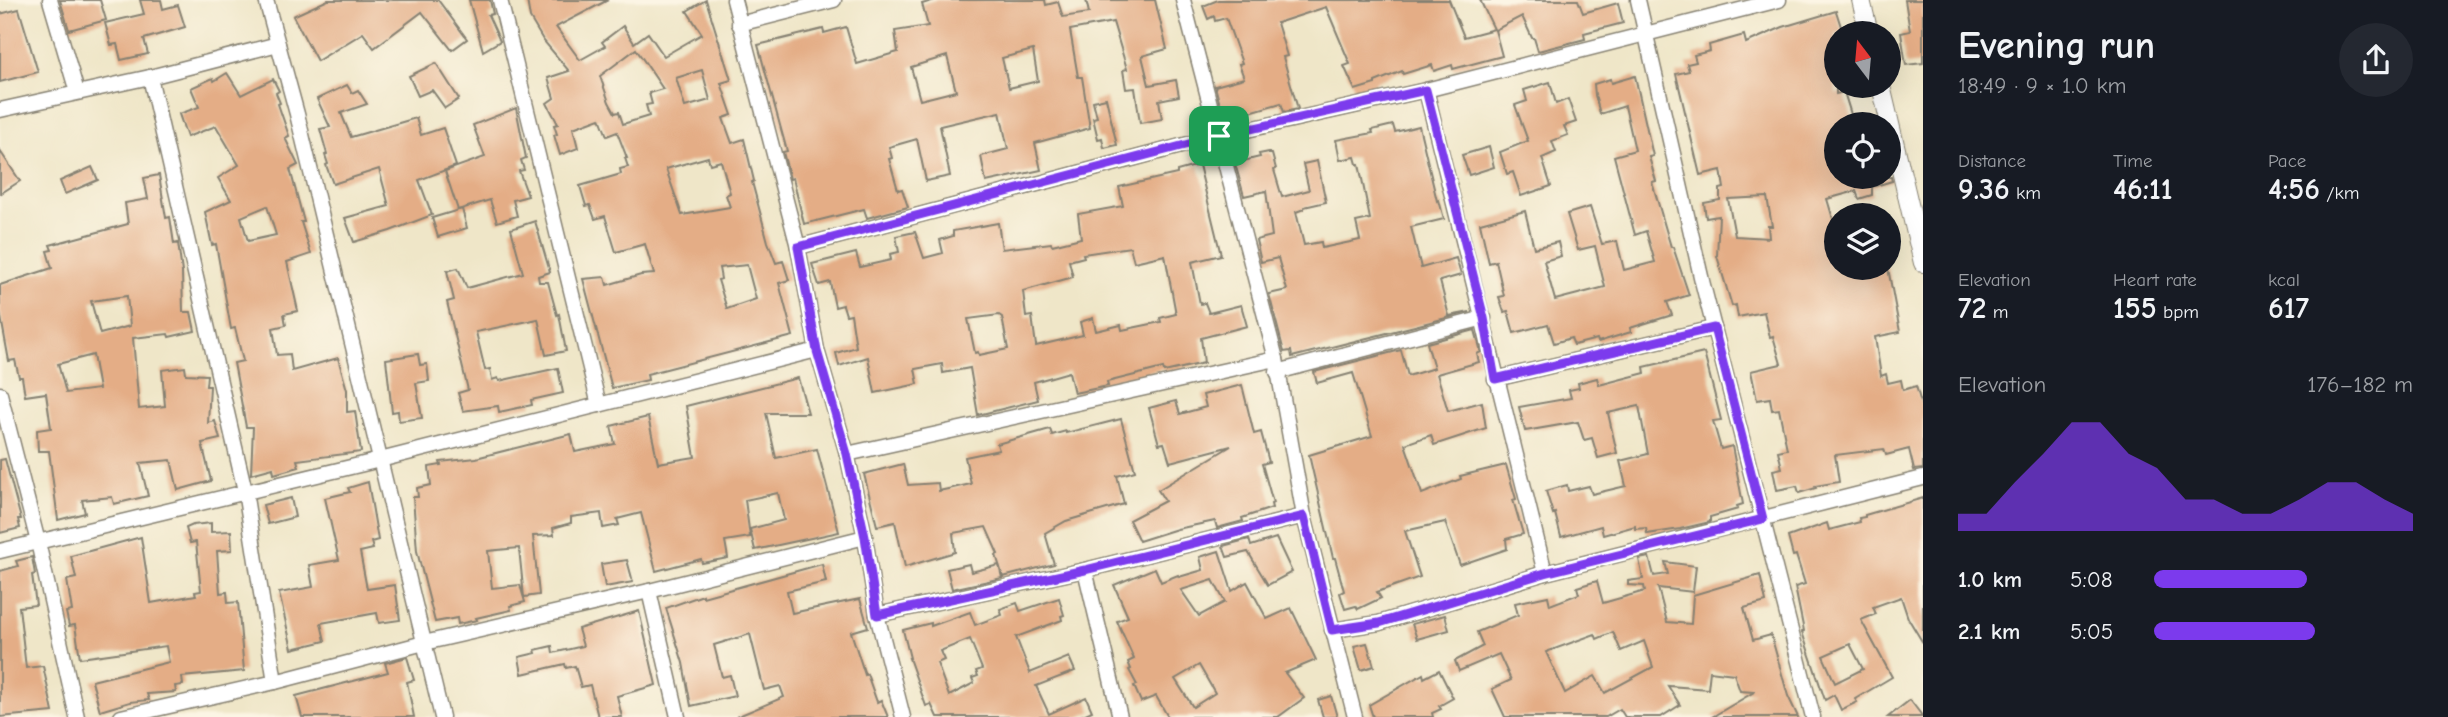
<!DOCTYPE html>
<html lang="en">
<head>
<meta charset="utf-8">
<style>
  body { margin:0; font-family:"Comic Neue",sans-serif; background:#242831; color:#f1f3f6; height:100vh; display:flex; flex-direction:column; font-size:26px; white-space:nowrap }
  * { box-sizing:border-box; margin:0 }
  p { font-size:23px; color:#9ea1a6 }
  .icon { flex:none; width:38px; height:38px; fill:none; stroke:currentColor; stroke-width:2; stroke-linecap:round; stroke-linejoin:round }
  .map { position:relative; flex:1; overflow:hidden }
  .details { display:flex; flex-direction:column; background:#171b24; width:525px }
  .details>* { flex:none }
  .needle { width:46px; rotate:344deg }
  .tools { position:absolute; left:1824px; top:21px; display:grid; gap:14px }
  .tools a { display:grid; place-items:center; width:77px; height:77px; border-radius:50%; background:#171b24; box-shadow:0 7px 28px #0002; font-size:35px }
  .pin { position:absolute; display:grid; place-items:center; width:60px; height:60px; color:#fff; margin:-30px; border-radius:14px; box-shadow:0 4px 10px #0006 }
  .round { display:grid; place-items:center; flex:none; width:74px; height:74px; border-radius:37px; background:#242831 }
  .overview { display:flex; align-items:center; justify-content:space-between; height:119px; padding:0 35px }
  h1 { font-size:38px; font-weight:800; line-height:52px }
  .metrics { display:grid; grid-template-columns:repeat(3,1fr); gap:10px; height:119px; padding:7px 35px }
  .metrics div { display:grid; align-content:center }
  .metrics b { font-size:30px; font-weight:800 }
  .metrics small { font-size:19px; font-weight:400 }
  .metrics p { font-size:19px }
  .chart { height:196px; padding:14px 35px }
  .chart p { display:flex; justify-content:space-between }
  .chart svg { width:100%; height:126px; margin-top:7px; fill:#7c3aed; opacity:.7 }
  ul { padding:0 35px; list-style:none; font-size:23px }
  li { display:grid; grid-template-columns:112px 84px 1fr; align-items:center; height:52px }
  li i { height:18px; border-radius:9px; background:#7c3aed }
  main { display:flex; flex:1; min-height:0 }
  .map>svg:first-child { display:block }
  .building { fill:#e4ad86; fill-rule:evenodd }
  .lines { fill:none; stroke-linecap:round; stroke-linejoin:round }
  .minor-casing { stroke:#868172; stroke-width:17 }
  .tertiary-casing { stroke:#868172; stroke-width:20 }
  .minor { stroke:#fff; stroke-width:14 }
  .tertiary { stroke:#fff; stroke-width:18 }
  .route-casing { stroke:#fff; stroke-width:14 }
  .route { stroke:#7c3aed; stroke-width:9 }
</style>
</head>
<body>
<main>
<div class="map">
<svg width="1923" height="717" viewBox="0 0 1923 717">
  <rect width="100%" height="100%" fill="#fcf5e5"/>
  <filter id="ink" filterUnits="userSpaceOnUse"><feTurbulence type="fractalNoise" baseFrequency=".0143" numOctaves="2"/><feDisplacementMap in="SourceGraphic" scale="14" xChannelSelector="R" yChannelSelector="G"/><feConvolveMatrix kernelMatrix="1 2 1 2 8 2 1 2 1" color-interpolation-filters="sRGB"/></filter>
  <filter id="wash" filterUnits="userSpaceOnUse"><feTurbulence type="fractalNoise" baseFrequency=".00686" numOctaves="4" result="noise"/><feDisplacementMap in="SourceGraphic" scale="28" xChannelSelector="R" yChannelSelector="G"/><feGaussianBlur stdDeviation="1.57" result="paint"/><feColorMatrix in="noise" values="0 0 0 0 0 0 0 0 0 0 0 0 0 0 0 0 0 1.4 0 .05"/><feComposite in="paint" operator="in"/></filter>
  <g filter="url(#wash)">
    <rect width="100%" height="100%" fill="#efe6c8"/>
    <g id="blocks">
      <g class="building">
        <path d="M60,0H100L106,20L69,30Z"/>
        <path d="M140,0H161L163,9L178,5L185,27L144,39L148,54L121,60L117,44L111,45L105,23L144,14Z"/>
        <path d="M328,0H438L467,39L452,50L422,12L374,48L363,33L317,61L293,16Z"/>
        <path d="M469,0H490L493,14L488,15L500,41L483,51Z"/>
        <path d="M527,0H608L556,27L580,60L605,46L602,42L623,26L634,43L648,33L664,56L702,34L687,11L706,0L731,80L721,83L732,115L723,118L732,143L744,139L754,181L752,182L768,242L776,263L783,261L789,280L779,283L793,336L647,374L648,380L612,388L583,279L605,277L607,285L641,275L654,274L645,244L616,252L605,216L595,219L590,205L586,206L580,186L621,174L620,169L628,167L625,158H627L617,132L607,136L600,118L573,128L578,148L560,155L554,135L557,134L554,125L558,124L547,103L554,98L548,78L569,71L543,40L530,18ZM636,49L663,89L649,93L652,104L646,105L649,116L623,124L619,112L615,113L609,102L600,76ZM702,70L710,100L685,107L676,78ZM708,157L710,164L721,161L730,193L726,195L730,207L682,215L666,169ZM747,265L756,299L727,309L718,280L721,279L719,268Z"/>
        <path d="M935,0H1045L1046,5L1058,2L1063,17L1089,13L1086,0H1155L1167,49L1142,56L1149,85L1176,80L1179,96L1159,100L1162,119L1140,123L1135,88L1126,89L1123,70L1127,69L1113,22L1070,30L1078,77H1082L1090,128L1035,143L1041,170L986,182L981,156L1008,149L1000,112L940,126L950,176L926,181L917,139L889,147L892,158L889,159L898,190L902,189L908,207L867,218L864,209L804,224L793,178L790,179L783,152L787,151L758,45L823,29L824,33L846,27L857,64L898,52L895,31L928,26L922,4ZM1033,50L1038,81L1009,88L1002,58ZM947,56L956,91L920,100L911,67Z"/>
        <path d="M1218,0H1449L1464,37L1494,29L1480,0H1578L1583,13L1618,3L1623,23L1584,33L1585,39L1538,51L1534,38H1532L1522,16L1495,30L1502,56L1453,69L1452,65L1434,71L1432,65L1403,74L1402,71L1375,82V84L1355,90L1344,66L1350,64L1326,7L1277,23L1287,56L1283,57L1298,109L1284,112L1281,103L1243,114L1244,119L1227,124L1226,119L1224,120L1215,86L1244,78L1239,64L1242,63L1226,18L1215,21L1214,16L1208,19L1203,6Z"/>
        <path d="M1905,0H1923V63L1906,65L1901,33L1910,31Z"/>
        <path d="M19,9L38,72L0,82V14Z"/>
        <path d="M1836,11L1843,33H1836V94L1844,92L1854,124H1836V177H1891L1892,181L1872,187V195L1859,199L1856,191L1827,199L1836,229V268H1888L1900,332L1875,337L1881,376L1886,374L1888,383L1901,380L1903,390L1916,386L1923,410V469L1914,470L1909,449L1886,455L1884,449L1835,455L1839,482L1815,486L1816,488L1799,493L1797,486L1777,490L1773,470L1782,468L1778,451L1787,449L1779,409L1772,410L1770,398L1757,400L1751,371L1781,364L1773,336L1770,337L1764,312L1738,317L1736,305L1732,306L1717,256L1719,216L1706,218L1704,203L1720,200V189L1724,188L1721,170L1700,175L1676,74L1689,71L1687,64L1696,62L1694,55L1710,51L1709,45L1744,35L1746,43L1783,27ZM1767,197L1772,226H1768L1769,238L1735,236L1728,199Z"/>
        <path d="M436,63L459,99L445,108L432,90L418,96L409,76Z"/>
        <path d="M227,73L241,95L273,79L279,91L276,93L280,103L278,104L289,136L285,138L298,165L290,169L304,222H301L311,254L287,262L298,311L284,314L286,325L273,328L277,355L290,354L292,371L338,358L347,390V412L355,411L361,452L297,460L299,467L274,474L273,468L251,474L253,427H246L234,363L243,361L235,328L231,329L216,244L212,245L205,212L231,200L218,178L239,165L216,126L187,137L179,114L199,107L191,88L213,78L214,81ZM267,206L276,235L248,241L241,217Z"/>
        <path d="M1635,76L1653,156L1649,157L1656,181L1652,182L1671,247H1673L1689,295L1667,302L1672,315L1630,328L1631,332L1598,342L1597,339L1574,345L1571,338L1554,343L1548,324L1514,333L1508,311L1504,312L1499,297L1504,296L1496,261L1489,263L1480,223L1525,211L1534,248L1558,242L1561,256L1544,261L1555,300L1605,287L1595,246L1578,250L1567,214L1590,207L1602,244L1617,241L1624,270L1655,262L1646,231L1635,235L1614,156L1635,150L1625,106L1600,114L1595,95L1594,84L1610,79L1611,83Z"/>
        <path d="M1550,82L1556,104L1568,99L1576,122L1564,126L1568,135L1552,141L1556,152L1542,158L1551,186L1521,196L1513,172L1507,174L1500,152L1528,141L1515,105L1527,101L1524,90Z"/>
        <path d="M347,85L352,93L358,90L367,104L341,113L351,137L416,118L421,135L443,128L456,166L419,180L432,215L390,231L354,242L345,218L389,206L379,169L333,184L326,165L328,164L325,155L327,154L320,129L330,127L317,99Z"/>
        <path d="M1106,98L1117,145L1104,148L1102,138L1098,139L1093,118L1097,117L1093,101Z"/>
        <path d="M516,108L526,158L521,160L524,170L519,171L528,196L513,200L517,216L497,222L490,200L458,210L445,171L485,157L473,125Z"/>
        <path d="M1393,125L1395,132L1419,126L1437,201L1439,200L1444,219L1411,227L1421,268L1456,258L1461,275L1440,281L1449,316L1470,312L1292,357L1291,351L1284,352L1269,294L1287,290L1278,258L1261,262L1256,240L1272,236L1266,191L1244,196L1235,163L1260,157L1259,154L1269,152V154H1272L1276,169L1274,170L1282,197L1309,190L1303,164L1317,161L1326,202L1304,207V209L1296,212L1304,245L1321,242L1322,248L1360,240L1356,222L1370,219L1359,164H1357L1355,157L1340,160L1336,140L1373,133L1372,130Z"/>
        <path d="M1489,147L1494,167L1469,175L1462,155Z"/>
        <path d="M0,151L20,181L0,194Z"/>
        <path d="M1199,165L1221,255L1192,262L1200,304L1205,303L1209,313L1241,305L1247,326L1201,338L1204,363L1164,372L1163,368L1107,382L1108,386L1074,393L1069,372L1034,382L1038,400L978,415L970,368L943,373L942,364L915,369L918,384L875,393L868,357L839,366L836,353L856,347L851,314L846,315L843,305L835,307L830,282L819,285L812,264L856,253L860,267L891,260L890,254L899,252L896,236L915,232L924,258L943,253L940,240L953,236V231L998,223L1002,249L1051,243L1052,245L1081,238L1078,214L1123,206L1119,187L1177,174V171ZM1130,247L1134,262L1165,255L1176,314L1160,318L1161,322L1122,330L1121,325L1096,331L1093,318L1080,322L1083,335L1036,346L1032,316L1026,317L1023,291L1073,277L1069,261L1084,257L1083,254ZM999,315L1002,317L1008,349L979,355L978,352L975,353L968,319Z"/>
        <path d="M92,167L98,180L65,194L60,181Z"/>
        <path d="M159,175L166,218L170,217L174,244L178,243L182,272L183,312H191L195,331L169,337L168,334L133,338L139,409L165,406L162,370L185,367L186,374L207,375L206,386H210L208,423L215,421L220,439L202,443L211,481L178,490L171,460L140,463L148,496L114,504L112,497L82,500L85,513L58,520L49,451H38L37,430L51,428L46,393L25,396L22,377H19L15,360L9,361L0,312V285L52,268L47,251L52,250L50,245L128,224L125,203L148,199L144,178ZM127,296L130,326L100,334L91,301ZM93,355L99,389L66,393L58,364Z"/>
        <path d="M462,209L467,228L438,237L432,218Z"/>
        <path d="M535,221L550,272L538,276L539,282H548L557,315L559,314L566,351L546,355L538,319L476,332L485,370L490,369L492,380L498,378L499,381L558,368L563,393L531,400L532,405L499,412L498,406L463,411L458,393L468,390L447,302L454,300L447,271L458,268L467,288L523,273L511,229Z"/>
        <path d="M1475,330L1481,352L1477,354L1479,362L1437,374L1448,411L1482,402L1486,428L1434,445L1431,435L1405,444L1422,494L1461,479L1460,476L1506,465L1516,499L1513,500L1523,534L1506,539L1507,549L1460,565L1445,522L1405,531L1420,577L1377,592L1381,598L1358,609L1356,606L1345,609L1340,593L1344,591L1335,558H1333L1309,455L1372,436L1353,373L1317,383L1314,372L1401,350L1408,376L1434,368L1427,343Z"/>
        <path d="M1704,353L1721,420L1713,421L1721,449L1732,446L1743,504L1737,506L1738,509L1710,517V522L1680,529L1647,534L1646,528L1635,529V526L1603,535L1601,526L1561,537L1555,513L1553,514L1546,491L1567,485L1568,491L1589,486L1592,494L1626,486L1620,461L1648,454L1639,406L1608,413L1617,453L1598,458L1592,438L1584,440L1578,422L1525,431L1519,407L1571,398L1569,390L1579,388L1578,383L1597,378L1599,385L1645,373L1644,367Z"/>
        <path d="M418,354L420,365L427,364L429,381L416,383L422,418L399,421L398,411L392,412L386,359Z"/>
        <path d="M798,378L808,413H766L776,458L817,449L839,532L755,550L750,529L784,520L778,493L745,500L750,537L725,541L728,558L702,563L701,559L656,571L641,513L617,519L619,525L603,528L601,513L571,517V523L553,528L554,535L533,536L539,595L524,597L519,548L488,551L492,588L520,585L525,602L510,606L511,610L476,618L477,620L458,624L457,618L435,622L417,551L413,497H418L417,488L431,485L429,467L441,465L440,462L476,458L571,434L575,452L615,444L611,426L648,417L658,463L695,457L686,406Z"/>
        <path d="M1242,385L1254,434L1261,432L1269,462L1262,464L1273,503L1271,504L1272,508L1242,518L1243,521L1217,528L1215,521L1177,529L1139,541L1129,520L1165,501L1158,490L1231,446L1170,462L1164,443L1159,444L1149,408L1176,401L1180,414L1206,407L1203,395Z"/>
        <path d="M1121,419L1135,471L1117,476L1124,504L1066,521L1045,533L1054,564L1003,577L996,555L998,554L986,527L953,533L955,552L905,567L895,522L877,526L864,474L903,464L908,485L938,483L939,491L971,484L965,457L999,450L997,444L1050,429L1052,435L1066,431V433Z"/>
        <path d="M5,459L21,519H18L20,528L0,533V460Z"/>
        <path d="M368,482L378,540L371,542L373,549L360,552L367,589L395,585L400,620L379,623L377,613L321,623L325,641L292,649L279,593L313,587L309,565L339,560L325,498L350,492L348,488Z"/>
        <path d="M291,498L295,517L268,524L263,505Z"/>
        <path d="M1923,498V643L1908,618L1901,597L1873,607L1876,614L1861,620L1892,677L1855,699L1857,702L1841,710L1834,695L1825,700L1802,632L1804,631L1795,587L1805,584L1796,555L1793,556L1788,537L1827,523L1829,530L1860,522L1859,518L1865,517V515ZM1850,644L1863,669L1835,683L1823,656Z"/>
        <path d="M211,523V532L231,531L232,550L217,551L220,593L227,592L228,603L238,602L244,671L182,677L183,685L175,686L176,692L147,694L149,700L130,702L100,711L92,681L169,662L166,646L80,658L75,625L69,626L66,612L72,611L67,580L76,578L71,556L141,537L151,603L196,595L195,592L201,591L196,542L190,543L186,528L193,525Z"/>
        <path d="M1276,538L1292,572L1268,585L1248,552L1227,557L1223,546L1249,539L1251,546Z"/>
        <path d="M1219,551L1232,591L1247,582L1267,619L1291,608L1316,660L1285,673L1304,698L1278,717H1168L1156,696L1141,702L1134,686L1137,685L1129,670L1131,669L1128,662L1134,659L1117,621L1128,617L1114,585L1155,568L1161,582L1178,575L1179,577L1203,570L1200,557ZM1213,580L1225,602L1199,616L1181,590ZM1199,665L1215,693L1193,707L1175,679Z"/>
        <path d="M32,557L35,574L32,575L36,605L19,607L26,668L43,666L53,712L0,717V571L18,566L16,561Z"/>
        <path d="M1649,557L1654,576L1668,574L1665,562L1696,566L1693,592L1658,588L1667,622L1691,624L1693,595L1760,575L1766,602L1744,608L1753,640L1771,635L1788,696L1798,717H1712L1754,692L1740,691L1734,674L1710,671L1708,689L1668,686L1680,705L1661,717H1625L1620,709L1606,717H1505L1492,689L1511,680L1499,654L1459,671L1455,661L1483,646L1477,632L1518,615L1515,603L1548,596L1550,605L1579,594L1577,587L1597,581L1603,603L1645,591L1644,586L1628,585V581L1643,579L1639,559ZM1613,632L1621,651L1644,641L1653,667L1605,693L1595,676L1565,693L1546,652L1595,634L1597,639Z"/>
        <path d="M627,560L633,582L605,587L601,564Z"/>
        <path d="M822,564L826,582L787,591L792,613L860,599L868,627L851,632L865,675L867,674L877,702L881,700L888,717H736L784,697L780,686L764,690L750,634L714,645L722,677L730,675L735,696L691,706L683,663L666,608L703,595V597Z"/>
        <path d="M969,564L971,572L999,565L1002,578L952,589L947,569Z"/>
        <path d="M1059,598L1064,615L1061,616L1062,620L1016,637L1030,673L1069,657L1075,671L1036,686L1049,714L1086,697L1092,711L1079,717H937L931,704L926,706L909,658H910L903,630L931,623V626L970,612L975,625L1002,615L1000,609L1017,603L1020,611ZM970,639L982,669L976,671L978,676L972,678L974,683L949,696L937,663L944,660L940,651Z"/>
        <path d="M639,611L656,685L617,696L622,717H598L590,685L581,687L575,666L566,668L565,664L522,674L519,657L536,653L535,650L552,646L553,653L583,646L578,629Z"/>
        <path d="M1445,615L1449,630L1417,639L1412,624Z"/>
        <path d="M1367,643L1374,666L1361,670L1354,646Z"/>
        <path d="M407,657L414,680L407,682L414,717H302L296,696L388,672L385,663Z"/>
        <path d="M1439,670L1453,698L1439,706L1441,709L1432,713L1433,717H1373L1369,705L1423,674L1424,678Z"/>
        <path d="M1331,696L1337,717H1323L1318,700Z"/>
        <path d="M1910,700L1923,717H1888Z"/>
      </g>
    </g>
  </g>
  <g filter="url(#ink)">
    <use href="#blocks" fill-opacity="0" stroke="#868172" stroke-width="2"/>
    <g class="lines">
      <defs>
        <g id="minor">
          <path d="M50,0L77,92"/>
          <path d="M266,0L297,114L442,717"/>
          <path d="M500,0L599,405"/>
          <path d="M734,0L798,247L817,350L847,454L865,537L877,615L903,717"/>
          <path d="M1183,0L1276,359L1304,516L1355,717"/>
          <path d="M1638,0L1702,281L1813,717"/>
          <path d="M739,24L834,0"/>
          <path d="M150,77L245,491L275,682"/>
          <path d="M1426,90C1467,251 1504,412 1545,573"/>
          <path d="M0,110L150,77L278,44"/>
          <path d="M798,247L1219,136L1426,90L1779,0"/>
          <path d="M1277,372L1484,318"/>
          <path d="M1495,379L1714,328"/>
          <path d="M0,394L38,542L77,717"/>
          <path d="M847,454L1276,359"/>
          <path d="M0,551L380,460L817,350"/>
          <path d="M1085,570L1120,717"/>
          <path d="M649,591L678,717"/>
          <path d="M877,615L1085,570L1304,516"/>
          <path d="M1332,630L1379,623L1545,573L1923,478"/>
          <path d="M121,717L275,682L424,643L649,591L865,537"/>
        </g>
        <g id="tertiary">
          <path d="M1861,0L1869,33"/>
          <path d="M1881,86L1923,263"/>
        </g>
      </defs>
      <use href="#minor" class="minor-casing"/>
      <use href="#tertiary" class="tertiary-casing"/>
      <use href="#minor" class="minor"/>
      <use href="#tertiary" class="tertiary"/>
    </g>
  </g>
  <g class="lines" filter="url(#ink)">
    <defs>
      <path id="route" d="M1426,90L1484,318L1495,379L1714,328L1763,519L1545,573L1379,623L1332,630L1304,516L1085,570L877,615L865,537L847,454L817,351L798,247L1219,136Z"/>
    </defs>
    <use href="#route" class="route-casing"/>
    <use href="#route" class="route"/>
  </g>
</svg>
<div class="tools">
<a><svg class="needle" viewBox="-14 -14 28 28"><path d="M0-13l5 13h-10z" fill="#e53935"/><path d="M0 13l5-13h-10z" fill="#9ea1a6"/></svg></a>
<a><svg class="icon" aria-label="locate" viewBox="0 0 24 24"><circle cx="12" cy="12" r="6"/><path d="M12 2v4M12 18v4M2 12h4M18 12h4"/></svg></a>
<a><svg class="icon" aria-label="layers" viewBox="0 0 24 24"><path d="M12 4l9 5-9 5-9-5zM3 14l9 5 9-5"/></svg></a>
</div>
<div class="pin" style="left:1219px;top:136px;background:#1e9e55"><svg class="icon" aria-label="arrive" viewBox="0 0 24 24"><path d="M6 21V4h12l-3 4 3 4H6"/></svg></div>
</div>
<section class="details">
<div class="overview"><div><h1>Evening run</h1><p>18:49 · 9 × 1.0 km</p></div><a class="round"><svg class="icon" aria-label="share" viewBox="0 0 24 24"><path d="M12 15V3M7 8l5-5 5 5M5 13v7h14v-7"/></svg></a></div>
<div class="metrics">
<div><p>Distance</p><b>9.36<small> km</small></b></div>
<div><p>Time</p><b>46:11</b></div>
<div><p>Pace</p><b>4:56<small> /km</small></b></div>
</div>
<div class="metrics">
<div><p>Elevation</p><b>72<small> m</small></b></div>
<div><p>Heart rate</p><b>155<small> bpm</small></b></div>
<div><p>kcal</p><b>617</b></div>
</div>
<div class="chart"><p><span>Elevation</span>176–182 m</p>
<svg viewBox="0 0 160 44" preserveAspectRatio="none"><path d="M0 44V38L10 38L20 27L30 17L40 6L50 6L60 17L70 22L80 33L90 33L100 38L110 38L120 33L130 27L140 27L150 33L160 38V44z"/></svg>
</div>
<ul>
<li><b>1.0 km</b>5:08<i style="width:59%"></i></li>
<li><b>2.1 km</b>5:05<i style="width:62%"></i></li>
</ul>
</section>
</main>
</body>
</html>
